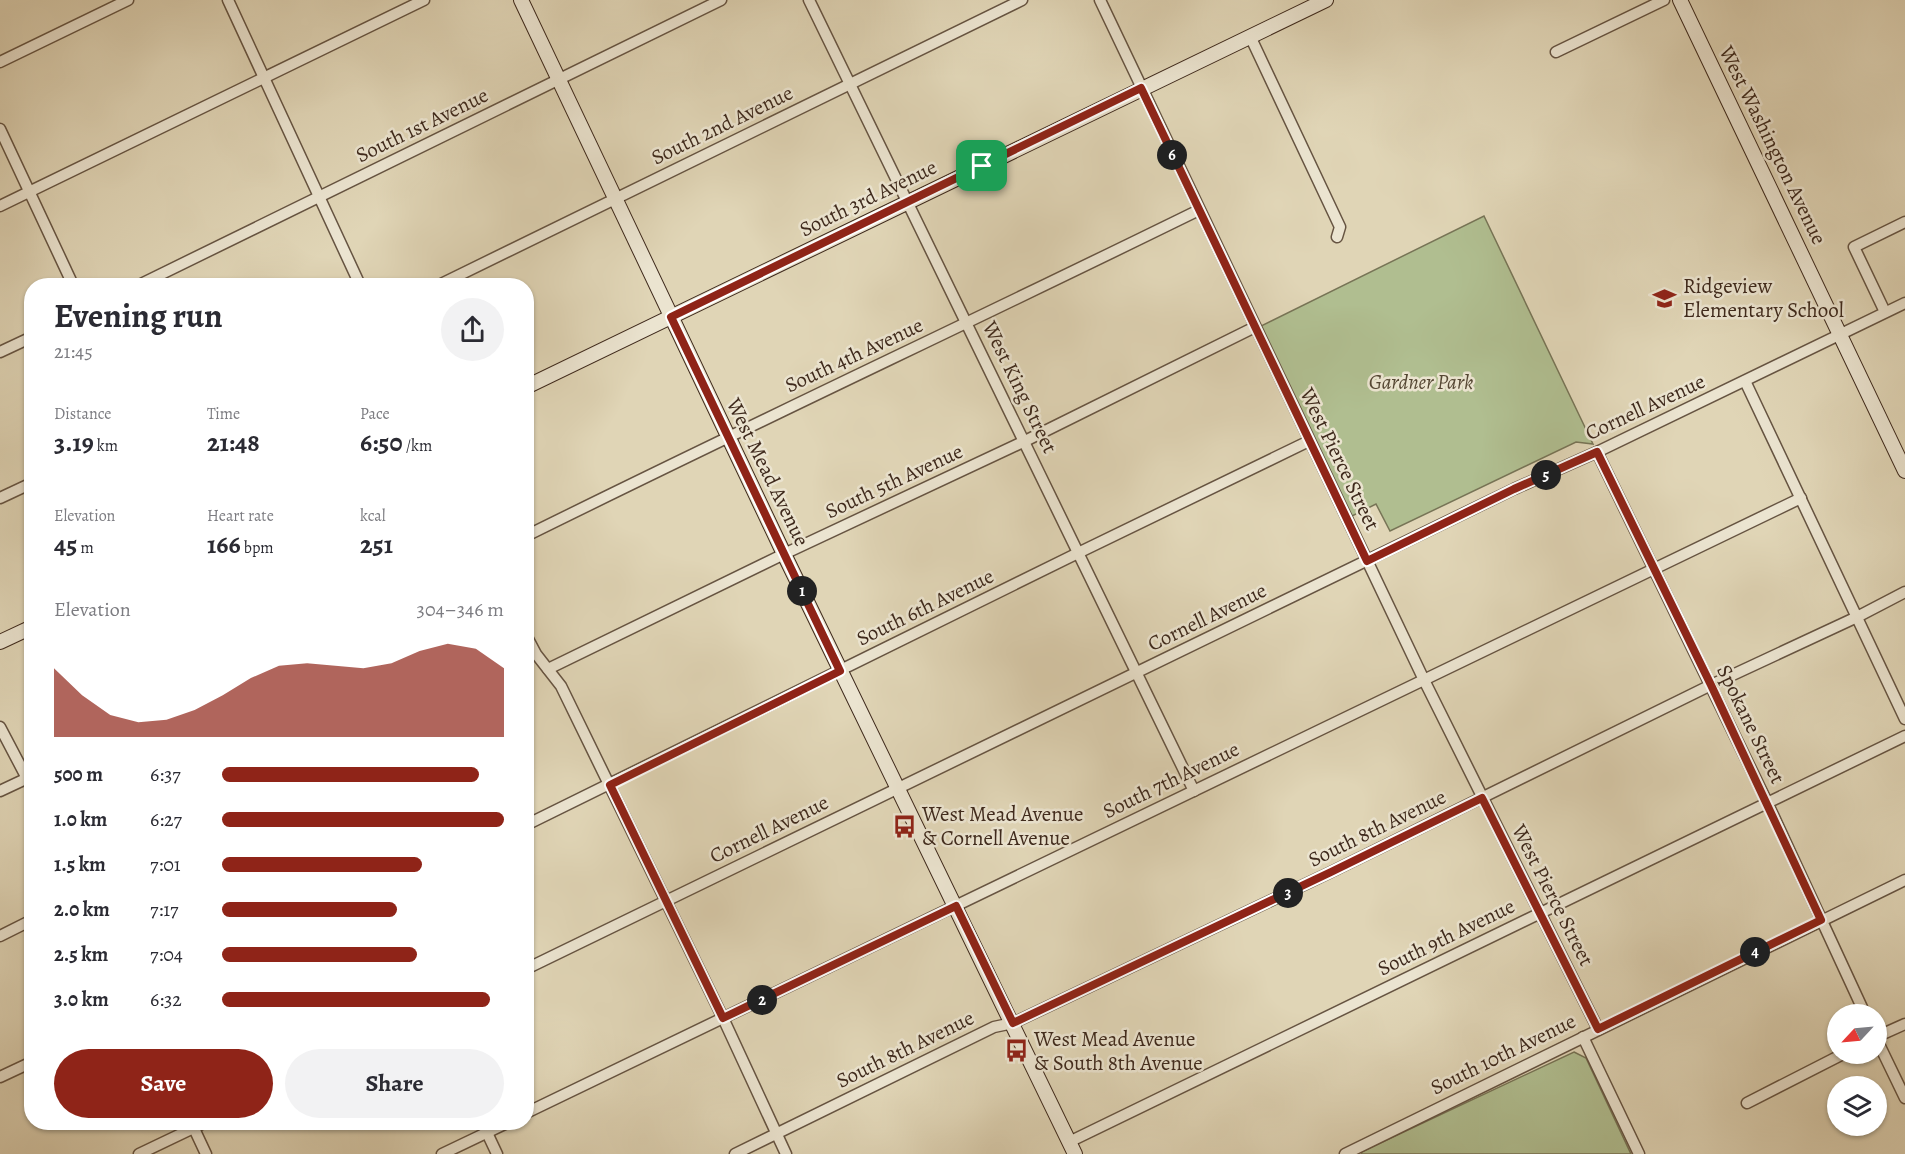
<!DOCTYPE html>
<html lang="en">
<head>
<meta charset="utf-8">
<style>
  body { margin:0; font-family:Alegreya,serif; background:#f2f2f3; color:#2b2b33; height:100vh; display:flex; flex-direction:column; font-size:22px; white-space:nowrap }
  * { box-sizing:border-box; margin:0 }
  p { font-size:20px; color:#7c7c81 }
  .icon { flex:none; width:33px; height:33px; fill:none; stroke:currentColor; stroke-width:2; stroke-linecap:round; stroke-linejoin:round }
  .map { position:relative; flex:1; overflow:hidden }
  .drawer { position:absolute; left:24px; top:278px; width:510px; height:852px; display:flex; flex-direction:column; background:#fff; border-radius:24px; box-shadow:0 2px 4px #0004 }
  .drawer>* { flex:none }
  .needle { width:39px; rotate:244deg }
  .controls { position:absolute; left:1827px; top:1004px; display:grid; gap:12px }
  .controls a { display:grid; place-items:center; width:60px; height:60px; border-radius:50%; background:#fff; box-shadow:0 2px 4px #0004; font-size:30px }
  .pin { position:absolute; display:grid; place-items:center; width:51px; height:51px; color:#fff; margin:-26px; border-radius:12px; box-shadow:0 3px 9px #0006 }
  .km { position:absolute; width:30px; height:30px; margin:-15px; border-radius:50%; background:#222; color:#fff; font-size:16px; line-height:30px; text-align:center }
  .round { display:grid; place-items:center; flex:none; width:63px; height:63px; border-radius:32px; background:#f2f2f3 }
  .headline { display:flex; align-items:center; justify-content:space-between; height:102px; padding:0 30px }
  h1 { font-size:33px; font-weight:700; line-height:45px }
  .stats { display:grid; grid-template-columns:repeat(3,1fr); gap:9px; height:102px; padding:6px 30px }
  .stats div { display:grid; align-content:center }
  .stats b { font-size:26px; font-weight:700 }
  .stats small { font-size:16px; font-weight:400 }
  .stats p { font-size:16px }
  .chart { height:168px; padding:12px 30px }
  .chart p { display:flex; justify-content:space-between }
  .chart svg { width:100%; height:108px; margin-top:6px; fill:#8f2418; opacity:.7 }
  .cta { display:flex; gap:12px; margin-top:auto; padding:12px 30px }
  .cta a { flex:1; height:69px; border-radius:36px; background:#8f2418; color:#fff; font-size:24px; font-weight:700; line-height:69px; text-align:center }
  .cta a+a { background:#f2f2f3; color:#2b2b33 }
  ul { padding:0 30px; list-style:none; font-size:20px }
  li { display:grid; grid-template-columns:96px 72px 1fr; align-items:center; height:45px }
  li i { height:15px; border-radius:8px; background:#8f2418 }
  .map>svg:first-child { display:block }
  .green { fill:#b0be90; stroke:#777456; stroke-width:1.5 }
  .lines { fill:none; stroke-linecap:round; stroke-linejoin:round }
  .street-casing { stroke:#665442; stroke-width:13 }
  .secondary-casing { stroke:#3e291c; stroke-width:16 }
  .street { stroke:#ebe4d0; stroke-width:10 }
  .secondary { stroke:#ebe4d0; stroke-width:14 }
  .route-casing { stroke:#fff; stroke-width:12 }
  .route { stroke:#8f2418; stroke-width:8 }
  .labels { text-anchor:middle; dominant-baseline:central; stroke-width:5; stroke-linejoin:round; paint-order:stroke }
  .street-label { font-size:21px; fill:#3e291c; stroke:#ebe4d0 }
  .poi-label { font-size:21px; fill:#3e291c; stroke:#ebe4d0; text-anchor:start }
  .park-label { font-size:21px; font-style:italic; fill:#554733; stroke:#ebe4d0 }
</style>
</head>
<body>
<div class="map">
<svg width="1905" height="1154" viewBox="0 0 1905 1154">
  <rect width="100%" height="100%" fill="#e0d5b6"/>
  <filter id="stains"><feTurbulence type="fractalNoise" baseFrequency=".00333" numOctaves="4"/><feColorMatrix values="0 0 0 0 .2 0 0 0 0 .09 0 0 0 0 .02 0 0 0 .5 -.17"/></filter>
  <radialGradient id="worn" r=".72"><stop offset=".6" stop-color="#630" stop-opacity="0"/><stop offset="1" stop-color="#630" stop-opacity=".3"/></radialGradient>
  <g class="green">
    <path d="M1484,216L1593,444L1576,442L1390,531L1376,504L1350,517L1261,326Z"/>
    <path d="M1574,1052L1586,1058L1631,1154H1362L1361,1152Z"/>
  </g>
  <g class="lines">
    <defs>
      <g id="street">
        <path d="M228,0L360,285"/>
        <path d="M809,0L1194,791"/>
        <path d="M1100,0L1424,680L1598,1029"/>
        <path d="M1250,36L1340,227L1337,237"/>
        <path d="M1556,52L1664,0"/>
        <path d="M0,62L128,0"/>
        <path d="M0,129L73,285"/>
        <path d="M0,206L424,0"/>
        <path d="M139,285L721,0"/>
        <path d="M439,285L1022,0"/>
        <path d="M1885,312L1854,247L1905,222"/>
        <path d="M0,352L32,337"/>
        <path d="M1745,381L1905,719"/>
        <path d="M1597,452L1767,802L1865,1014"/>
        <path d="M0,498L32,483"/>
        <path d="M526,536C750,425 975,320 1199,210"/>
        <path d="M526,635L536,654L561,686L723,1018L786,1154"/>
        <path d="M548,669L784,554L1025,441L1255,327"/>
        <path d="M0,727L32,788"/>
        <path d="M0,791L32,776"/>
        <path d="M526,825L1078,553L1309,441"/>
        <path d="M0,936L32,920"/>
        <path d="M526,969L1514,489L1597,452L1905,303"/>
        <path d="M1583,1037L1639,1154"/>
        <path d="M1876,1037L1905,1024"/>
        <path d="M1876,1038L1905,1098"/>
        <path d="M0,1077L32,1062"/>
        <path d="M1747,1103L1845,1053"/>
        <path d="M526,1113L1801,498"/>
        <path d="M191,1122L206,1154"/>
        <path d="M482,1122L497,1154"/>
        <path d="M1069,1142L1905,736"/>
        <path d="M139,1154L206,1122"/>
        <path d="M442,1154L509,1122"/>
        <path d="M735,1154L994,1027L1013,1023L1331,872L1711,685L1857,617L1905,592"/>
        <path d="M1345,1154L1905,880"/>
      </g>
      <g id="secondary">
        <path d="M521,0L784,554L1075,1154"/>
        <path d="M1680,0L1905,471"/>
        <path d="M526,387L1326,0"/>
        <path d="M0,642L32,627"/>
      </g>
    </defs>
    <use href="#street" class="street-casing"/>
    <use href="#secondary" class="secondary-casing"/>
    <use href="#street" class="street"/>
    <use href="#secondary" class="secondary"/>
  </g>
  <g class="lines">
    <defs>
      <path id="route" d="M1141,88L1367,561L1514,489L1597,452L1711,685L1821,920L1598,1029L1482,798L1331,872L1013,1023L956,906L723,1018L610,785L840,671L671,317Z"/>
    </defs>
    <use href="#route" class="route-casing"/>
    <use href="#route" class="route"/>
  </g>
  <defs>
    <symbol id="school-bare" viewBox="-9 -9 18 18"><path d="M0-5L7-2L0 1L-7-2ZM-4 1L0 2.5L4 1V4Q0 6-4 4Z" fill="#8f2418" stroke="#ebe4d0" stroke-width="2.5" paint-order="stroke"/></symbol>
    <symbol id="bus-bare" viewBox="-9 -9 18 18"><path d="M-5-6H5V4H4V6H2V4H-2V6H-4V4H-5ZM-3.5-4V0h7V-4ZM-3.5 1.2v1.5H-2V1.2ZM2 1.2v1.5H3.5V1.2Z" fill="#8f2418" stroke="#ebe4d0" stroke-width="2.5" paint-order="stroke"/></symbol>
  </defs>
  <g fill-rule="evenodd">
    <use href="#school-bare" x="1648" y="282" width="33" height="33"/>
    <use href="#bus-bare" x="888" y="810" width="33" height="33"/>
    <use href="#bus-bare" x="1000" y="1034" width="33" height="33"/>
  </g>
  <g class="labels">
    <g class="street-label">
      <text transform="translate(422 125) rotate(-26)">South 1st Avenue</text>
      <text transform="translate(722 125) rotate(-26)">South 2nd Avenue</text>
      <text transform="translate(1773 145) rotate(64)">West Washington Avenue</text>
      <text transform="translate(868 198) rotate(-26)">South 3rd Avenue</text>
      <text transform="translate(854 355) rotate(-25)">South 4th Avenue</text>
      <text transform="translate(1020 387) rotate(64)">West King Street</text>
      <text transform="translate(1645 407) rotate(-25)">Cornell Avenue</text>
      <text transform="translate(1340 459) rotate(64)">West Pierce Street</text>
      <text transform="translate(768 472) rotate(64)">West Mead Avenue</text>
      <text transform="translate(894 481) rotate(-25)">South 5th Avenue</text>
      <text transform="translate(925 607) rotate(-26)">South 6th Avenue</text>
      <text transform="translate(1207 617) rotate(-26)">Cornell Avenue</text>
      <text transform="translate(1751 724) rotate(64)">Spokane Street</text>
      <text transform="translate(1171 780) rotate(-26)">South 7th Avenue</text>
      <text transform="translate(1377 828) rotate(-26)">South 8th Avenue</text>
      <text transform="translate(769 829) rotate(-26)">Cornell Avenue</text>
      <text transform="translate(1553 895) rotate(63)">West Pierce Street</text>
      <text transform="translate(1446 937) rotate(-26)">South 9th Avenue</text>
      <text transform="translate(905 1049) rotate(-26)">South 8th Avenue</text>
      <text transform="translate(1503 1054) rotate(-26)">South 10th Avenue</text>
    </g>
    <g class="poi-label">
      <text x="1683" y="286">Ridgeview<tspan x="1683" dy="24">Elementary School</tspan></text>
      <text x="922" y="814">West Mead Avenue<tspan x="922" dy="24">&amp; Cornell Avenue</tspan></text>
      <text x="1034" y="1039">West Mead Avenue<tspan x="1034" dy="24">&amp; South 8th Avenue</tspan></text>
    </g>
    <g class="park-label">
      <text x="1421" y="382">Gardner Park</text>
    </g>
  </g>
  <rect width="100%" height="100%" filter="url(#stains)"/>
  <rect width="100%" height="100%" fill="url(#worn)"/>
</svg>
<div class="controls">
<a><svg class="needle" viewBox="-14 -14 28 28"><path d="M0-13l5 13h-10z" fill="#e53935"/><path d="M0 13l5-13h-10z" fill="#7c7c81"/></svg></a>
<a><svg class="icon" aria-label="layers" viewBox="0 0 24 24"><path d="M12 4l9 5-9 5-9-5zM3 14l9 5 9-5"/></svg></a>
</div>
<div class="pin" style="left:982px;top:166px;background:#1e9e55"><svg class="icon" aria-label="arrive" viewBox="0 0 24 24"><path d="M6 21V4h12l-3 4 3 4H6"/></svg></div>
<b class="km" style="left:802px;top:591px">1</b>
<b class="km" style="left:762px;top:1000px">2</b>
<b class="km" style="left:1288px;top:893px">3</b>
<b class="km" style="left:1755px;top:952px">4</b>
<b class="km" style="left:1546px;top:475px">5</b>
<b class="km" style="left:1172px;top:155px">6</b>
<section class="drawer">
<div class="headline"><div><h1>Evening run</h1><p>21:45</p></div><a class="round"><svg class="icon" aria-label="share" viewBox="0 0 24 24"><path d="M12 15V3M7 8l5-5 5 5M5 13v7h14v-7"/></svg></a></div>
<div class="stats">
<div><p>Distance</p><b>3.19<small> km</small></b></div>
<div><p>Time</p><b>21:48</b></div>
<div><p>Pace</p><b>6:50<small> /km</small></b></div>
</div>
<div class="stats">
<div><p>Elevation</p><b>45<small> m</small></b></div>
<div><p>Heart rate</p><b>166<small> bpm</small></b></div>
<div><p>kcal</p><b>251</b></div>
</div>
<div class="chart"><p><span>Elevation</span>304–346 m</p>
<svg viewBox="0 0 160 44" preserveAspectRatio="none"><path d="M0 44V16L10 27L20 35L30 38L40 37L50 33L60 27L70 20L80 15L90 14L100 15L110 16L120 14L130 9L140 6L150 8L160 16V44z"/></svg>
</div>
<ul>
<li><b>500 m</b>6:37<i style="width:91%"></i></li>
<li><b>1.0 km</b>6:27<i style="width:100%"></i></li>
<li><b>1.5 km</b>7:01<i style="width:71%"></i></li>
<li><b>2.0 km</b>7:17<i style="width:62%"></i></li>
<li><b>2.5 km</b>7:04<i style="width:69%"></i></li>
<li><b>3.0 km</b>6:32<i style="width:95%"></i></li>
</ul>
<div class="cta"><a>Save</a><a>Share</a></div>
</section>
</div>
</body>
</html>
